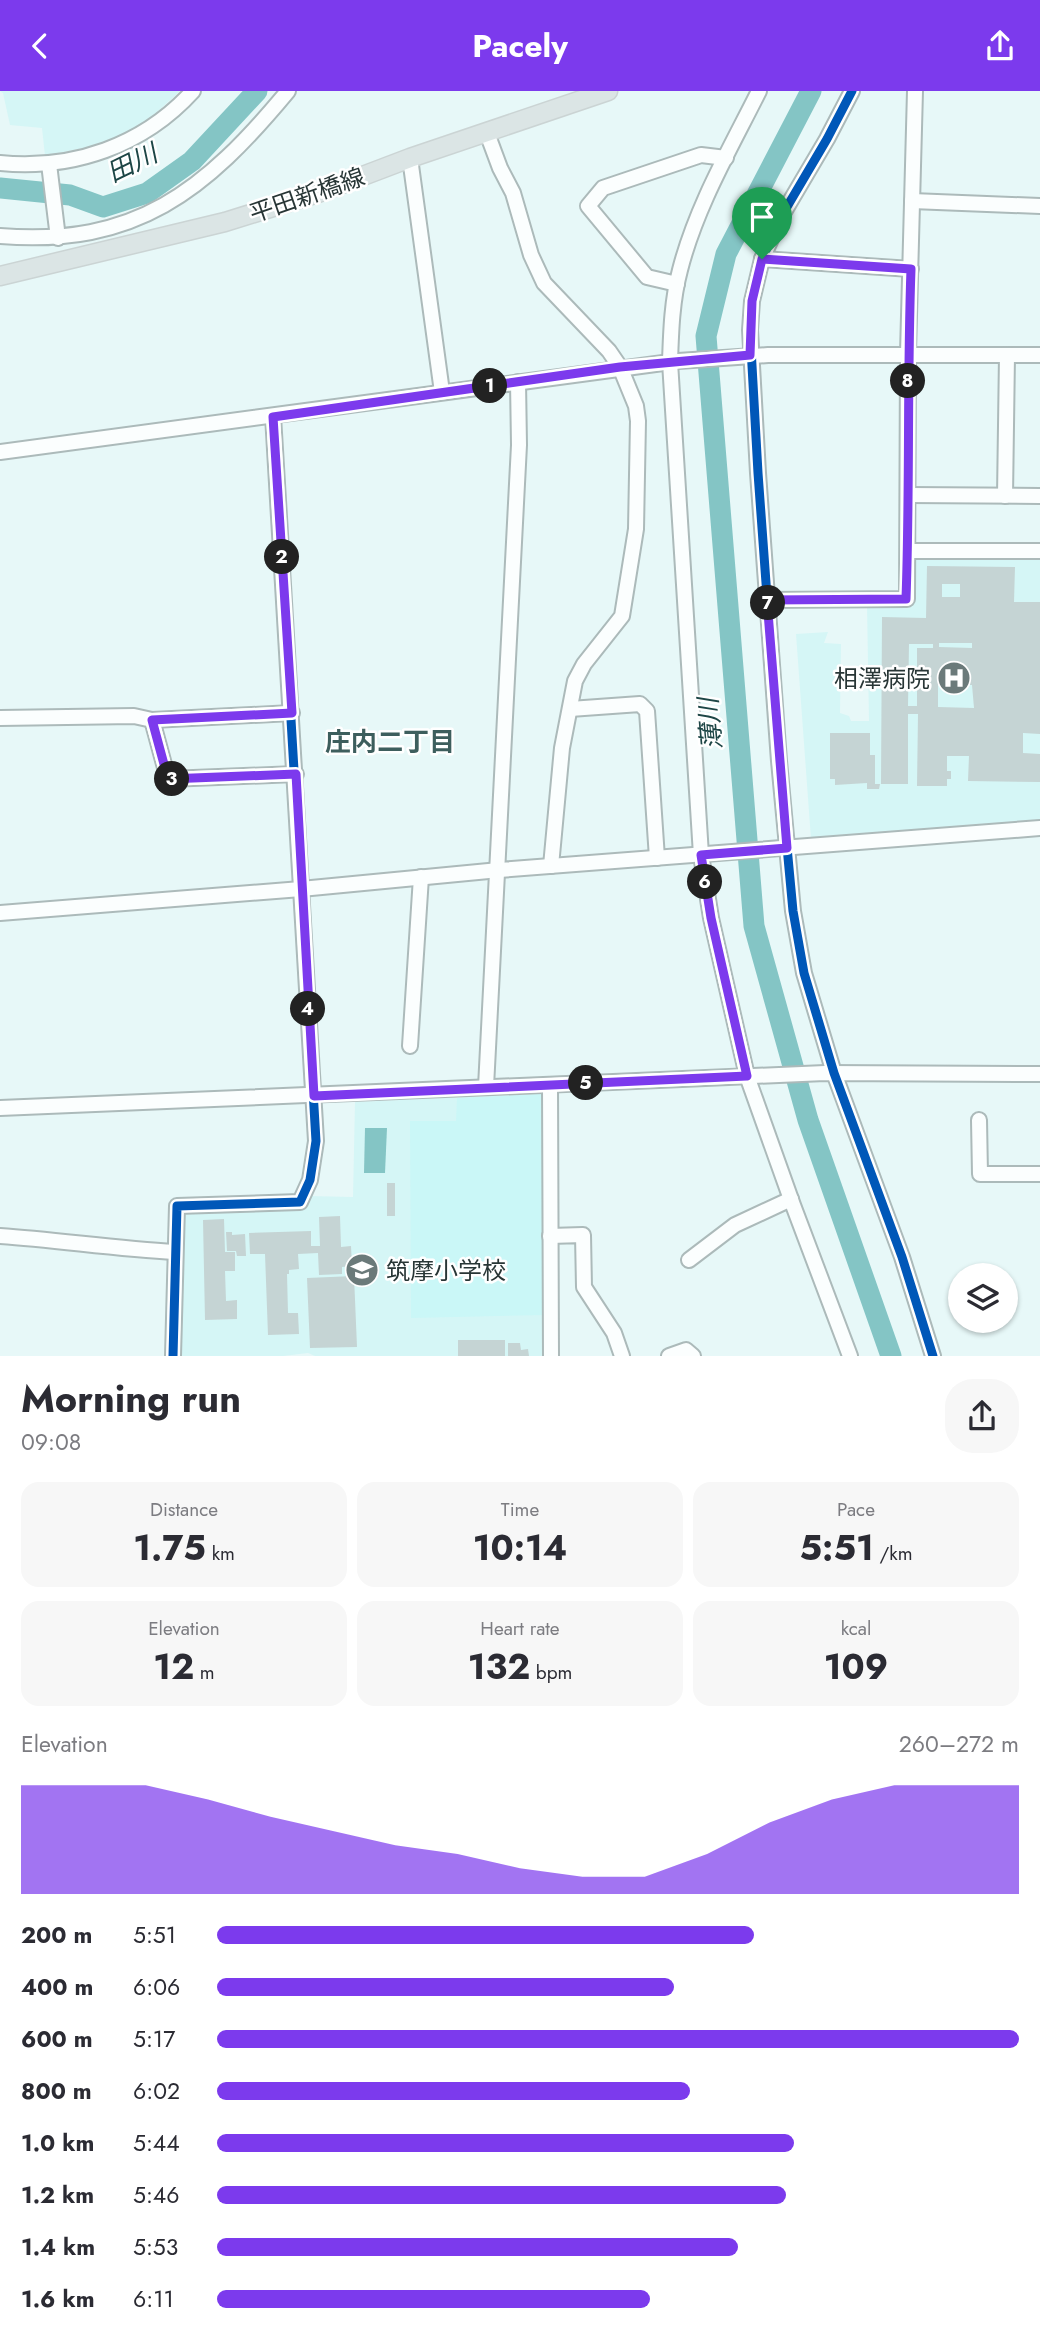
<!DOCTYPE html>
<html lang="en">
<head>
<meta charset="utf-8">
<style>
  body { margin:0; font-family:Jost,"Noto Sans JP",sans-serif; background:#f7f7f7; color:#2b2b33; height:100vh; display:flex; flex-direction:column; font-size:26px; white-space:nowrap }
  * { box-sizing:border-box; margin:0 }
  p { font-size:23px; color:#7c7c81 }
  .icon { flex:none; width:38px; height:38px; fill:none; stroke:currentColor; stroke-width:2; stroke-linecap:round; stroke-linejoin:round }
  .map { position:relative; height:1265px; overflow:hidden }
  .side { display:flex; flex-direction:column; background:#fff; flex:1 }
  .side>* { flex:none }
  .controls { position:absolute; left:948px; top:1172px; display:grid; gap:14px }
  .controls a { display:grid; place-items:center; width:70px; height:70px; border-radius:50%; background:#fff; box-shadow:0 2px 5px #0004; font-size:35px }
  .pin { position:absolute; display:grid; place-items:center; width:60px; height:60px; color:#fff; margin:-72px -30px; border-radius:50% 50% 50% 0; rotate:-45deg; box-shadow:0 0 7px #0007 }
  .pin .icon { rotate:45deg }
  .km { position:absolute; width:35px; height:35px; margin:-18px; border-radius:50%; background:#222; color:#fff; font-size:19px; line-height:35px; text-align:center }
  .round { display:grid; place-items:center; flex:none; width:74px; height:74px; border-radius:28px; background:#f7f7f7 }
  .summary { display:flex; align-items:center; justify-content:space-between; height:119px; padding:0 21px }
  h1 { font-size:38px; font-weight:700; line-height:52px }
  .metrics { display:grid; grid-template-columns:repeat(3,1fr); gap:10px; height:119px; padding:7px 21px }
  .metrics div { display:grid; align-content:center; border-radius:18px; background:#f7f7f7; text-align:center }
  .metrics b { font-size:35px; font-weight:700 }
  .metrics small { font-size:19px; font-weight:400 }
  .metrics p { font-size:19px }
  .chart { height:196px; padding:14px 21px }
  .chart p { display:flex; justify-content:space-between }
  .chart svg { width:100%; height:126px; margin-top:7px; fill:#7c3aed; opacity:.7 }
  ul { padding:0 21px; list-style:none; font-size:23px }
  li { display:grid; grid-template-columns:112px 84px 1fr; align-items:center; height:52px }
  li i { height:18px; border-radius:9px; background:#7c3aed }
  header { display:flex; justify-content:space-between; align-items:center; height:91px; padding:0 21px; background:#7c3aed; color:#fff; font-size:32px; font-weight:700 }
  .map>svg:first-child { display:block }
  .built { fill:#d5f6f6 }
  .green { fill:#caf7f7 }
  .water { fill:#84c5c5 }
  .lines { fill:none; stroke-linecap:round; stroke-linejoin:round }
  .river { stroke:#84c5c5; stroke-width:21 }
  .building { fill:#c5d4d4; fill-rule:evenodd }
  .minor-casing { stroke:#acbaba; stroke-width:18 }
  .major-casing { stroke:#cbd4d4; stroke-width:21 }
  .minor { stroke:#fbfefe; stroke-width:14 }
  .major { stroke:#dbe5e5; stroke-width:18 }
  .cycleway-casing { stroke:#fff; stroke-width:13 }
  .cycleway { stroke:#0057b8; stroke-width:9 }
  .route-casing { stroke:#fff; stroke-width:14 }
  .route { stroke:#7c3aed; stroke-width:9 }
  .labels { text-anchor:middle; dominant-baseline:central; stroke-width:5; stroke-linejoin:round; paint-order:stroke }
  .street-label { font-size:24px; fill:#283636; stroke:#fff }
  .poi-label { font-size:24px; fill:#283636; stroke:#fff; text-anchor:end }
  .water-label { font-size:26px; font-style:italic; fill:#1d4646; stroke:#fff }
  .neighbourhood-label { font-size:26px; font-weight:bold; fill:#3d5e5d; stroke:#fff }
</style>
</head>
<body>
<header><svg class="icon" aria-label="back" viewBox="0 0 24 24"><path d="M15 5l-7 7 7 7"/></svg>Pacely<svg class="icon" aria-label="share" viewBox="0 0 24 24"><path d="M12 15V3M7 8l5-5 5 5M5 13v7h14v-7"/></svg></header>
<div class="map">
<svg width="1040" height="1265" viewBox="0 0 1040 1265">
  <rect width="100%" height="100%" fill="#e7f8f8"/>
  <g class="built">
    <path d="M0,0H180L146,31L117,46L88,56L45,65L42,37L10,34L3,2Z"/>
    <path d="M912,465L1040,466V731L811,748L796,543L828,541L824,552L841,553L840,622L849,625L851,630H869L867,514L911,513Z"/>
    <path d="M542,1003L544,1265H315L308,1262L283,1265H177L183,1126L187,1121L309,1105L353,1106L355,1011Z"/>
  </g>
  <path class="green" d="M542,1003L545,1006V1224L411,1227L410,1030H456L457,1007Z"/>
  <path class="water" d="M365,1037H387L385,1082H364Z"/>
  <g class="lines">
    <g class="river">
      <path d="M811,0L726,163L706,245L754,835L808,1029L891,1265"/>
      <path d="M0,97L70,104L103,116L147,102L192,70L257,0"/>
    </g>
  </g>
  <g class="building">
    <path d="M927,475L1015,476L1014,511H1040V643L1023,642V662L1040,663V691L968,690L969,665H947V680H951V688H947V695H917L918,623H908V693H881L882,526L926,527ZM942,493H960V506H942ZM939,552H972V557L939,556ZM909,553H933V557H917V615H908ZM938,593L972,594L974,617L938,616Z"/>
    <path d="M830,642H870V664H875V693H880L879,698H867V692L835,694V688H830Z"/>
    <rect x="387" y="1092" width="8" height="33"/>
    <path d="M340,1125L341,1156L351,1155L352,1175L342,1176V1183L319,1184L318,1162L298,1163L299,1178L289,1179V1183H287L288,1222H298L299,1243L268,1244L265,1163H250L249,1142L311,1140V1155H320L319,1126Z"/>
    <path d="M224,1128L225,1161H235V1180H225L226,1210L237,1209V1228L205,1229L203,1129Z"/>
    <path d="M226,1141H232V1144L245,1143L246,1165H237L236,1160H227Z"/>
    <path d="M354,1185L357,1256L310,1257L307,1187Z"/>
    <rect x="458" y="1249" width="47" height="16"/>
    <path d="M508,1252H520L521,1259L528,1258L529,1265H508Z"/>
  </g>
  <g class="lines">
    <defs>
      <g id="minor">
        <path d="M759,0C730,58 696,116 680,179C672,209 671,240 670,271L701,764L711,827L747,985L793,1114L850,1265"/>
        <path d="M852,0L827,48L781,126L762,168L752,210L750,239L758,382L779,670L793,820L804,882L834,982L902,1166L933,1265"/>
        <path d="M487,42L500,77L513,102L531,164L544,192L609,260L620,276L636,315L638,330L636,438L622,525L584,573L575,590L562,657L551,775"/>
        <path d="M410,67L442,301"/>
        <path d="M0,72C73,79 143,55 193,0"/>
        <path d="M49,73L58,147"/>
        <path d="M912,110L1040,115"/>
        <path d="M0,145C136,156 205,100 288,0"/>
        <path d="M762,168L911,178"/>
        <path d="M677,193L647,186L588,115L603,97L701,64L726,67"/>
        <path d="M0,361L678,270L768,264H1040"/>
        <path d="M908,404L1040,405"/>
        <path d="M1005,405L1007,264"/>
        <path d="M908,460H1040"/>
        <path d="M767,509L907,508L908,262L915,0"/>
        <path d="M570,618L640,613L647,620L657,767"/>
        <path d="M0,627L134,625L152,629L292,622"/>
        <path d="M152,629L168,688L296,683"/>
        <path d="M0,822L301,798L499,779L1040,737"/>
        <path d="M410,955L421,786"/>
        <path d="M550,994L551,1265"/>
        <path d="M486,996L519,354L518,291"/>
        <path d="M0,1017L825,982L1040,983"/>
        <path d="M979,1029L980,1083H1040"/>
        <path d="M0,1145C59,1149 116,1158 175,1161"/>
        <path d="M550,1145L583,1144L584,1196L614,1242L622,1265"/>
        <path d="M689,1169L735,1134L791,1108"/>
        <path d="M173,1265L177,1115L300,1111L310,1089L316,1050L273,325"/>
        <path d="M669,1265L686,1259L693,1265"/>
      </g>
      <path id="major" d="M0,185L225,131L318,102L410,67L608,0"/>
    </defs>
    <use href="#minor" class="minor-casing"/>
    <use href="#major" class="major-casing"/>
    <use href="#minor" class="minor"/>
    <use href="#major" class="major"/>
    <defs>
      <g id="cycleway">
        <path d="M852,0L827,48L781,126L762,168L752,210L750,239L758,382L779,670L793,820L804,882L834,982L902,1166L933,1265"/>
        <path d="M173,1265L177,1115L300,1111L310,1089L316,1050L273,325"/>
      </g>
    </defs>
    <use href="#cycleway" class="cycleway-casing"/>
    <use href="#cycleway" class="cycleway"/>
  </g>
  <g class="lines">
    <defs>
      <path id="route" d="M762,168L911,178C907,288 910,398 906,508L767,509L787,757L701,764L711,827L747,985L314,1005L296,683L168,688L152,629L292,622L273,326L620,276L750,264L752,210Z"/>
    </defs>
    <use href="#route" class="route-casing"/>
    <use href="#route" class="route"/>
  </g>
  <defs>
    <symbol id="hospital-disc" viewBox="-11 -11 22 22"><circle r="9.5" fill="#6b7a7a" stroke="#fff"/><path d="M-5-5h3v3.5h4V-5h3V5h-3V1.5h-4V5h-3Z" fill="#fff"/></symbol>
    <symbol id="school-disc" viewBox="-11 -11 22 22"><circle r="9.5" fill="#6b7a7a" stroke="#fff"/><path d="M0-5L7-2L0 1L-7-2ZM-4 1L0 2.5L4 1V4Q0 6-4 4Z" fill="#fff"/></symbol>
  </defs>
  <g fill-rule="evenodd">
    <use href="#hospital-disc" x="935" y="568" width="38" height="38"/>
    <use href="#school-disc" x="343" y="1160" width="38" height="38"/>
  </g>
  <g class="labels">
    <g class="street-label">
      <text transform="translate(307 104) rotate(-19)">平田新橋線</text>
    </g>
    <g class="poi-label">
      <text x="930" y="587">相澤病院</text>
      <text x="386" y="1179" text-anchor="start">筑摩小学校</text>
    </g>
    <g class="water-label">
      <text transform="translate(132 72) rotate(-26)">田川</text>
      <text transform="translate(710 633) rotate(-95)">薄川</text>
    </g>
    <g class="neighbourhood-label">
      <text x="390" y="651">庄内二丁目</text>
    </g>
  </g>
</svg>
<div class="controls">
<a><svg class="icon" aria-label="layers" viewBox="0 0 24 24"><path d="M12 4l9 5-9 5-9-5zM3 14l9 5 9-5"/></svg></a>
</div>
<div class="pin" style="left:762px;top:168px;background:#1e9e55"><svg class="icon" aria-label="arrive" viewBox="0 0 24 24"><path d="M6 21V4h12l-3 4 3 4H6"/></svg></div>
<b class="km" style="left:490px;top:295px">1</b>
<b class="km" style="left:282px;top:466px">2</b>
<b class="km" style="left:172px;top:688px">3</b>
<b class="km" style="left:308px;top:918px">4</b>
<b class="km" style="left:586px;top:992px">5</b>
<b class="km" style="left:705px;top:791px">6</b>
<b class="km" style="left:768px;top:512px">7</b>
<b class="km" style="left:908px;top:290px">8</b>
</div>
<section class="side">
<div class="summary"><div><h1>Morning run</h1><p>09:08</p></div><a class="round"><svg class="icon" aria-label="share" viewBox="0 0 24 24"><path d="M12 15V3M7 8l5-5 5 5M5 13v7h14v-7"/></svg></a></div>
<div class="metrics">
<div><p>Distance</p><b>1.75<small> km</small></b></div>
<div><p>Time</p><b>10:14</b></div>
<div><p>Pace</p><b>5:51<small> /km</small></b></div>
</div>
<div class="metrics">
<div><p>Elevation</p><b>12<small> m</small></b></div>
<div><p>Heart rate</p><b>132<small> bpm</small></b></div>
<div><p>kcal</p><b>109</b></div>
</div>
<div class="chart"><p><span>Elevation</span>260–272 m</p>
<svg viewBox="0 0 160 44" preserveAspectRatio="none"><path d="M0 44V6L10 6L20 6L30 11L40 17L50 22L60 27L70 30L80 35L90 38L100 38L110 30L120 19L130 11L140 6L150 6L160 6V44z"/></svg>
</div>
<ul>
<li><b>200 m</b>5:51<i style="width:67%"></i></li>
<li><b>400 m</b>6:06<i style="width:57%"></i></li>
<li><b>600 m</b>5:17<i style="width:100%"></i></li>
<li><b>800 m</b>6:02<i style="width:59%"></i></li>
<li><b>1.0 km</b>5:44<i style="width:72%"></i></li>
<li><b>1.2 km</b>5:46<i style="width:71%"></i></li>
<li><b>1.4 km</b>5:53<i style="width:65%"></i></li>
<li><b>1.6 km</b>6:11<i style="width:54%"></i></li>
</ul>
</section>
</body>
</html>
